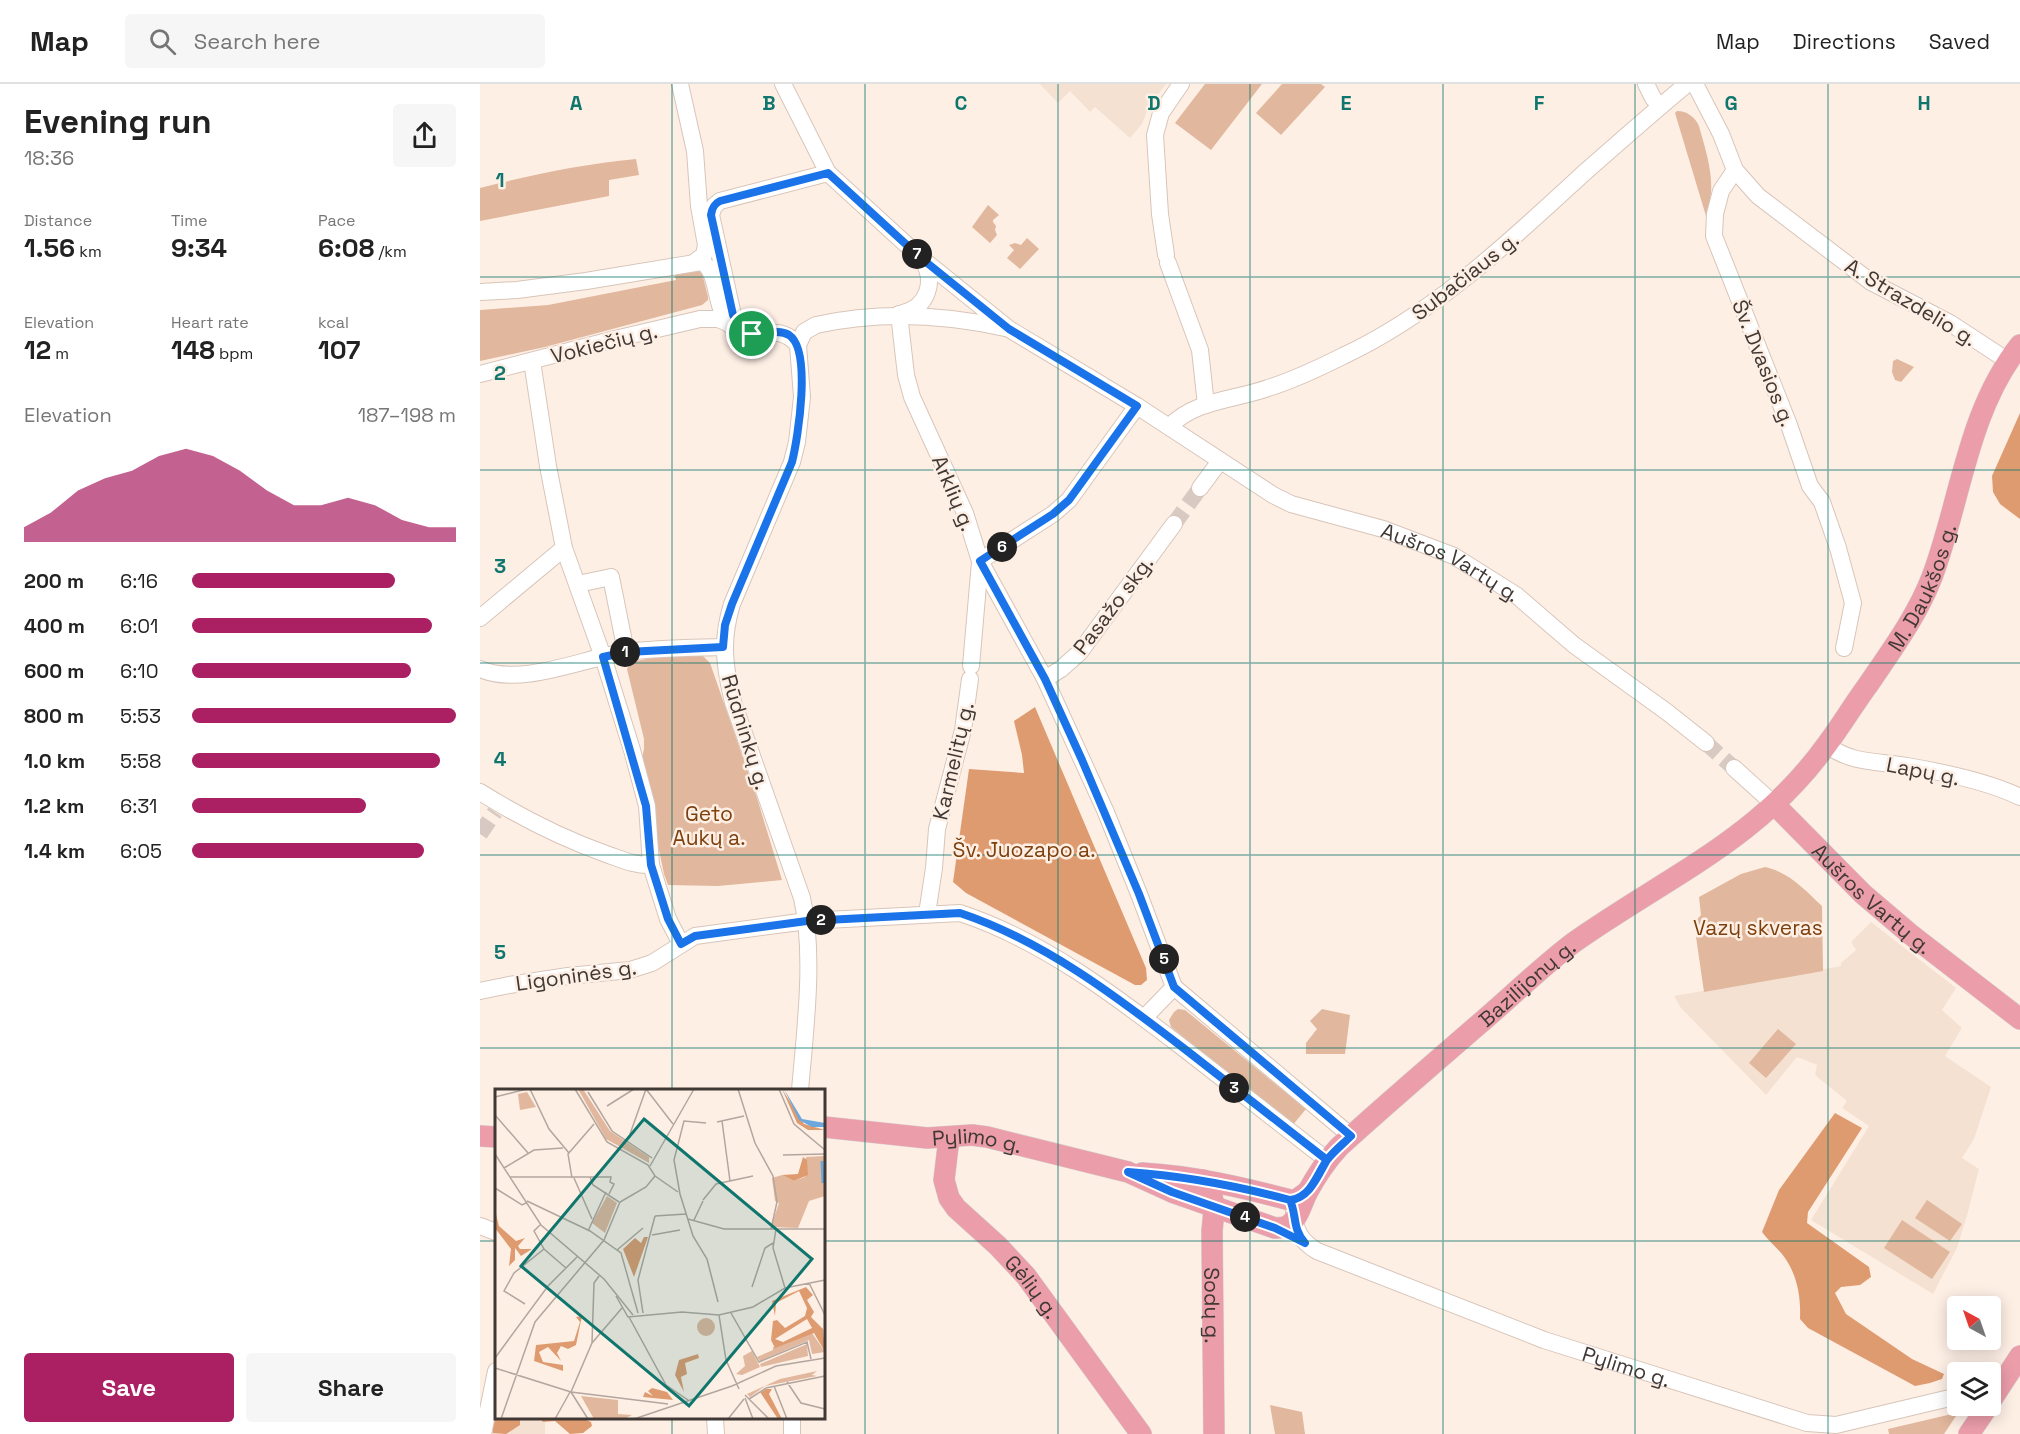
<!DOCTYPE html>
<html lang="en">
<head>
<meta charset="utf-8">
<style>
  body { margin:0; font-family:"Space Grotesk",sans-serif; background:#f6f6f6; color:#222; height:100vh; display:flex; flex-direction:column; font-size:22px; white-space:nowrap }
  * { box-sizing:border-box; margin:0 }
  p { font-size:20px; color:#767676 }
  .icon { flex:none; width:33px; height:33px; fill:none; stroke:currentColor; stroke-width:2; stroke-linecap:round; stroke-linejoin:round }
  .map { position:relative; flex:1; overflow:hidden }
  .drawer { display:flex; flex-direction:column; background:#fff; width:480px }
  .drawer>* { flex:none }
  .needle { width:39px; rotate:320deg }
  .buttons { position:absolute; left:1467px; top:1212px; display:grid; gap:12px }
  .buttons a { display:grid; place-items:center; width:54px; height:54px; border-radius:6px; background:#fff; box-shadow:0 3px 15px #0003; font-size:30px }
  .pin { position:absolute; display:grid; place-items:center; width:51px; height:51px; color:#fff; margin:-26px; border:3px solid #fff; border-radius:50%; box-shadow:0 2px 6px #0007 }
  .km { position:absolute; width:30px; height:30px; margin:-15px; border-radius:50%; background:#222; color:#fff; font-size:16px; line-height:30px; text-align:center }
  .round { display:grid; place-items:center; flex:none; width:63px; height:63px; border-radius:6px; background:#f6f6f6 }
  .head { display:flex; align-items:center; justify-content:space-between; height:102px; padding:0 24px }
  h1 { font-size:33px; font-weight:700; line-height:45px }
  .figures { display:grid; grid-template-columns:repeat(3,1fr); gap:9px; height:102px; padding:6px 24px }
  .figures div { display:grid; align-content:center }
  .figures b { font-size:26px; font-weight:700 }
  .figures small { font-size:16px; font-weight:400 }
  .figures p { font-size:16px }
  .chart { height:168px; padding:12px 24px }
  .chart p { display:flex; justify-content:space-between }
  .chart svg { width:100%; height:108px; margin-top:6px; fill:#aa2063; opacity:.7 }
  .action { display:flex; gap:12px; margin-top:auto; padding:12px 24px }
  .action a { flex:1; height:69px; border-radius:6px; background:#aa2063; color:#fff; font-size:24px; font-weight:700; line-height:69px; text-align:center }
  .action a+a { background:#f6f6f6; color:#222 }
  ul { padding:0 24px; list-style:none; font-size:20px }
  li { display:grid; grid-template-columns:96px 72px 1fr; align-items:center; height:45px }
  li i { height:15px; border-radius:8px; background:#aa2063 }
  header { display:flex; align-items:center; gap:36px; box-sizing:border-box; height:84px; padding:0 30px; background:#fff; border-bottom:2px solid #e0e0e0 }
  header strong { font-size:28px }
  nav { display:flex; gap:33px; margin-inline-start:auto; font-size:21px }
  .search { width:420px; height:54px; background:#f6f6f6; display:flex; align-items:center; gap:15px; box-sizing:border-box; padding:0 21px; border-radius:6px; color:#767676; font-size:22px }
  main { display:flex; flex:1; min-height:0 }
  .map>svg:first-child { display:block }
  .education { fill:#f4e1d2 }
  .green { fill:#e1b79d }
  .forest { fill:#df9b70 }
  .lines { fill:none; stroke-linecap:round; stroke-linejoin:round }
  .minor-tunnel { stroke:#d8cac2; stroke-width:16; stroke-dasharray:16 8; stroke-linecap:butt }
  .minor-casing { stroke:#d8c5b9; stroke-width:18 }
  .major-casing { stroke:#d5d3d2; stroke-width:22 }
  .minor { stroke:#fff; stroke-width:16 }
  .major { stroke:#eb9daa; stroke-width:21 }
  .route-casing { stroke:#fff; stroke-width:12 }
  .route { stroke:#1a73e8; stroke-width:8 }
  .grid { fill:none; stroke:#0f766e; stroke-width:1.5; stroke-opacity:0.55 }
  .labels { text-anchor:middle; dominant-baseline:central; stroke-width:5; stroke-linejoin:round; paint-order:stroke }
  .street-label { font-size:21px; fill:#403834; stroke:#feefe5 }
  .park-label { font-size:21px; fill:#7d3f0c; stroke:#feefe5 }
  .inset-river { fill:none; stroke:#6ca8dd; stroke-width:3 }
  .inset-road { fill:none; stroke:#b2a69e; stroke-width:1.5 }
  .view { fill:#0f766e; fill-opacity:0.15; stroke:#0f766e; stroke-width:3 }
  .inset-edge { fill:none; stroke:#403834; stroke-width:3 }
  .grid-label { font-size:20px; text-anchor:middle; font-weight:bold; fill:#0f766e; stroke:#feefe5; stroke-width:5; stroke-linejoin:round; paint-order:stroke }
</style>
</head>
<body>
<header>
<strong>Map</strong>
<div class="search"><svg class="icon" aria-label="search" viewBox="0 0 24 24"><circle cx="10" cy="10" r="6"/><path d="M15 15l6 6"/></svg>Search here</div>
<nav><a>Map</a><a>Directions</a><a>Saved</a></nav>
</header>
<main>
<section class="drawer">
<div class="head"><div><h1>Evening run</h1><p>18:36</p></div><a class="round"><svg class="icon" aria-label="share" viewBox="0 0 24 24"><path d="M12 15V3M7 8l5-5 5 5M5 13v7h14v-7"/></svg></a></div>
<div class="figures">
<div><p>Distance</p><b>1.56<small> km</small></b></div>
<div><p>Time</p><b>9:34</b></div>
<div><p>Pace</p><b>6:08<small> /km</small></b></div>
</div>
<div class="figures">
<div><p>Elevation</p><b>12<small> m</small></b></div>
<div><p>Heart rate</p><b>148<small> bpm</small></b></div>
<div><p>kcal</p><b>107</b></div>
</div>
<div class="chart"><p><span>Elevation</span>187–198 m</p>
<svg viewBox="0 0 160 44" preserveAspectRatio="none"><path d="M0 44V38L10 32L20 23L30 18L40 15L50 9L60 6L70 9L80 15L90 23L100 29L110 29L120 26L130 29L140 35L150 38L160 38V44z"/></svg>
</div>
<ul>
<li><b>200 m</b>6:16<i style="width:77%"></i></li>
<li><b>400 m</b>6:01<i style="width:91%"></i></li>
<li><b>600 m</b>6:10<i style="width:83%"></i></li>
<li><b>800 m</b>5:53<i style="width:100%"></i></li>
<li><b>1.0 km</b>5:58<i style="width:94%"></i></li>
<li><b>1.2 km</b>6:31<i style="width:66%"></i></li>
<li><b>1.4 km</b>6:05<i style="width:88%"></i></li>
</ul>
<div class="action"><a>Save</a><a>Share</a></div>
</section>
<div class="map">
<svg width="1540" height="1350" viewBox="0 0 1540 1350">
  <rect width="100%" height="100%" fill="#feefe5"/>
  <g class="education">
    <path d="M560,0H686L669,22L662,40L650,54L615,23L610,28L590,7L578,19Z"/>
    <path d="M1391,838L1476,904L1462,926L1482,944L1465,972L1511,1003L1494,1055L1482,1074L1499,1085L1488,1128L1477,1164L1453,1210L1331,1136L1389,1042L1362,1024L1367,1017L1335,991L1337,981L1317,973L1286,1011L1201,924L1194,912L1361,882V879L1376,866L1371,858Z"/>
    <path d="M16,1327V1334H65V1350H11Z"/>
  </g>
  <g class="green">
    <path d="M725,0H782L731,66L695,39Z"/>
    <path d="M802,0H841L845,3L801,51L776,29Z"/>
    <path d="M1197,27C1207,27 1215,33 1219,42C1227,71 1238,102 1226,132L1195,29Z"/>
    <path d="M156,75L159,91L129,96V112L0,137V104C51,91 103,80 156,75Z"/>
    <path d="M508,121L519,131L513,136V138L516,142L515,146L517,151L510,159L492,143Z"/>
    <path d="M547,154L559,165L540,185L527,174L534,166L529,161L535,159L541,161Z"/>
    <path d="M215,182L222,189L228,213V216L222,221L65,263L0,277V226L68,221L196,196L193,185Z"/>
    <path d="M1417,275L1434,283L1421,298L1415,296L1412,288L1413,277Z"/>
    <path d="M221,570L230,579L277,714L302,796L238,802L188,801L184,790L161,679L164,665V655L147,585L151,578L177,573Z"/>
    <path d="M1285,783C1309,788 1325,806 1342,822L1343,887L1224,908L1214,839L1221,831L1219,813L1261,790Z"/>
    <path d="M698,925L705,926L826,1025L812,1042L691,943L689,936L694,928Z"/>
    <path d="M842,925L870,931L865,970H826V959L837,945L830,937Z"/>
    <path d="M1298,945L1316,960L1286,994L1269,979Z"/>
    <path d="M1447,1116L1482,1140L1470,1157L1435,1134Z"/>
    <path d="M1422,1136L1470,1168L1452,1195L1404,1164Z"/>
    <path d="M790,1321L822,1328L825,1350H795Z"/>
    <path d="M1472,1330L1476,1332L1464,1350H1409L1408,1345Z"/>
  </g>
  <g class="forest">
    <path d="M1540,329V435L1520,420L1513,408L1512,392Z"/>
    <path d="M555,623L666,884L667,896L661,901H655L486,809L473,798L489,685L544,689L542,671L534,637Z"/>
    <path d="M1355,1029L1382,1044L1328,1128L1327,1139L1389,1183L1391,1193L1380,1201L1361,1203L1355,1209L1366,1230L1432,1275L1464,1290L1462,1295L1450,1299L1435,1302L1328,1244L1320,1235C1321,1212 1317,1189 1302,1170C1295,1162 1288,1156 1282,1148L1299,1106Z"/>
    <path d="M16,1319V1334H40V1341L26,1350L13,1349L12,1336Z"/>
    <path d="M60,1334H101L111,1338L112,1342L103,1349L90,1350L75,1337L63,1338Z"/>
  </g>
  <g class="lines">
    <g class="minor-tunnel">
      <path d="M694,440L720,404"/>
      <path d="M1226,659L1254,684"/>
      <path d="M0,750L15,728"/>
    </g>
    <defs>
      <g id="minor">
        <path d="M200,0L215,67L219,122L226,161L224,171L216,177"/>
        <path id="s1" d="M303,0L348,89L441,174L529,245L657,322L793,411L811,420L903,445L974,472L1036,511L1094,561L1187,628L1226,659"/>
        <path d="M1166,0L1173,14L1180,22"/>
        <path d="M1215,0L1241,50L1255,86L1278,112L1391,198L1470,239L1528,277"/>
        <path d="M1255,86L1241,107L1235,130L1234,152L1309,341L1330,402L1342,418L1358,464L1373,519L1364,564"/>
        <path d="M686,171L680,130L675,51L681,29L701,0"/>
        <path d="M688,179L720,266L726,321"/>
        <path d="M0,208L37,206L106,197L221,178C240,186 233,228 253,244C275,261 296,235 318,261"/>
        <path d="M423,229C447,223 456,198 443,177"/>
        <path d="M419,230L426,291L432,313L485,429L500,477L565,595L625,726L659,810L694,903"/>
        <path d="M257,239L253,231L231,131L234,122L240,117L348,89"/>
        <path d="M52,277L68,382L84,464L123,573L152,666L167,722L171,781L188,835L201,860"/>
        <path d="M0,290L135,255L220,235H238L248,239"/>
        <path d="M689,343C714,316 755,316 788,304C814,296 839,284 863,272C955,229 1030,157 1104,89C1138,59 1172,29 1207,0"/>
        <path d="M720,404L740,377"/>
        <path d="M500,477L573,430L589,416L657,322"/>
        <path d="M98,500L131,493L146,568"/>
        <path d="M0,534L84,464"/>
        <path d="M491,582L500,478"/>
        <path d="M0,585C42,603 103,574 146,568C178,564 211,564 243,563"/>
        <path d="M565,595L581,585L600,568L694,440"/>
        <path d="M1347,661C1372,680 1398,677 1427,682C1462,688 1509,698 1540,713"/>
        <path d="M1254,684L1295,721"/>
        <path d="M0,708C40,733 81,754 126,770C141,775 155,782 171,781"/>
        <path d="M447,830L454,784L457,745L483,646L490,595"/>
        <path d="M694,903L871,1052"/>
        <path d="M0,907L29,901L88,892L150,886L172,879L215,852L327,837L480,829C562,856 634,911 702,963C751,1001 799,1039 847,1076"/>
        <path d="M664,934L694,903"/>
        <path d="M320,1006C325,947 335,871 322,814L253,618C244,581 241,556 252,520L312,378L317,358L322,313L318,261L324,248L336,241C400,227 462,230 525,244"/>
        <path id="s2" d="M814,1128C815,1148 821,1157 837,1167L1064,1256L1327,1339L1356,1341L1478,1312"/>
        <path d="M0,1142L16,1148"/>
        <path d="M235,1334L236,1350"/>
        <path d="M312,1334V1350"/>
        <path d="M3,1350L16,1287"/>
      </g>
      <g id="major">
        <path id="s3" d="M1295,721L1383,810L1430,850L1540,935"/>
        <path id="s4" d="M344,1043L447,1054L492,1051L507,1053L648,1088L692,1108L795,1144C800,1144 804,1144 809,1141C818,1135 822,1119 827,1109C836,1092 846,1077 859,1063C905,1021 952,981 998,941C1030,914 1060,884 1093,859C1186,793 1279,756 1348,659C1362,640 1374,620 1388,601C1411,567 1437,532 1452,493C1481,416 1487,328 1540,261"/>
        <path d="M0,1052L16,1053"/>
        <path id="s5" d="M469,1054L464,1096L469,1114L476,1124L518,1162L546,1192L661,1350"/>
        <path d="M662,1089C713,1092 761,1103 810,1116H816L827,1108"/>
        <path id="s6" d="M723,1096C737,1113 734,1126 732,1147L734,1350"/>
        <path d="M1510,1318L1540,1272"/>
        <path d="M1489,1350L1508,1322"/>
      </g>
    </defs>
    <use href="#minor" class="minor-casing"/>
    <use href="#major" class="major-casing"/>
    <use href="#minor" class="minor"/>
    <use href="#major" class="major"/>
  </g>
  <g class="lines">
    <defs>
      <path id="route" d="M272,250C284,250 299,245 309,251C332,266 318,354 312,378L252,520L245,541L243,563L147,568L123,573L166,722L171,781L188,835L201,860L215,852L327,837L480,829C564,857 637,913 706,966C753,1003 800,1039 847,1076C838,1091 830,1114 810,1116C754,1101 706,1092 648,1088L692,1108L795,1144L825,1159C812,1144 817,1132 810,1116C831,1114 836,1091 847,1076C854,1067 863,1060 871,1052L694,903L659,810L602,676L565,595L500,477L573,430L589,416L657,322L529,245L441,174L348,89L240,117C234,120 232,124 231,131L253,231L260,243L272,250"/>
    </defs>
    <use href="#route" class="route-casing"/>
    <use href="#route" class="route"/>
  </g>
  <path class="grid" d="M192,0V1006M385,0V1350M578,0V1350M770,0V1350M963,0V1350M1155,0V1350M1348,0V1350M0,193H1540M0,386H1540M0,579H1540M0,771H1540M0,964H1540M0,1157H16M344,1157H1540M192,1334V1350"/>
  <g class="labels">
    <g class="street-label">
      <text transform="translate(985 192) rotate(-38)">Subačiaus g.</text>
      <text transform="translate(1431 218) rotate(31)">A. Strazdelio g.</text>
      <text transform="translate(124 259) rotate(-14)">Vokiečių g.</text>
      <text transform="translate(1284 279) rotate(68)">Šv. Dvasios g.</text>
      <text transform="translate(474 409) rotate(67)">Arklių g.</text>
      <text stroke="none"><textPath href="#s1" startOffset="842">Aušros Vartų g.</textPath></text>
      <text stroke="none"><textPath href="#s4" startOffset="1394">M. Daukšos g.</textPath></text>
      <text transform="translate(633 521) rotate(-53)">Pasažo skg.</text>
      <text transform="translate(266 648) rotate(73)">Rūdninkų g.</text>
      <text transform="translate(473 677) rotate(-77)">Karmelitų g.</text>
      <text transform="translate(1443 687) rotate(11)">Lapų g.</text>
      <text stroke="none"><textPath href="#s3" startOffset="135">Aušros Vartų g.</textPath></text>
      <text transform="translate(96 891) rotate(-8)">Ligoninės g.</text>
      <text stroke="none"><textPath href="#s4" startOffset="824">Bazilijonų g.</textPath></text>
      <text stroke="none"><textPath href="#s4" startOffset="154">Pylimo g.</textPath></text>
      <text stroke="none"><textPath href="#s5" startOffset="183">Gėlių g.</textPath></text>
      <text stroke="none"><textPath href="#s6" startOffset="128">Sodų g.</textPath></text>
      <text stroke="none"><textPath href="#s2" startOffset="378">Pylimo g.</textPath></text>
    </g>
    <g class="park-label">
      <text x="229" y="729">Geto<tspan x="229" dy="24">Aukų a.</tspan></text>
      <text x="544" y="765">Šv. Juozapo a.</text>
      <text x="1278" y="843">Vazų skveras</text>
    </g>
  </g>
  <g transform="translate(15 1005)">
    <rect width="330" height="330" fill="#feefe5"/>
    <path d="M83,0H88L115,42L154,68V74L111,50ZM32,3L41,18L25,21L23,5ZM330,67V107L314,112L303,139L276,138L284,114L280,112L277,89L287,86L299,92L310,88L311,68ZM112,107L122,114L110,144L97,134ZM202 238a9 9 0 1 1 18 0a9 9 0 1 1-18 0ZM317,244L330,263L317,265L314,251L265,272L262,268L278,261V258ZM312,255L313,267L266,278L265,275ZM257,262L265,278L247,286L241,285L250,277L248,267ZM322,282L317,286L322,287L270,297L255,308L252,305L285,290ZM86,307L123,311V325L137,326L129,330H99Z" fill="#e1b79d"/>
    <path d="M287,0L309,35L330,41H313L302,34ZM308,68L312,71L313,86L299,92L287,86L303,85ZM0,121L4,137L21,152L30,149L23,157L25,160H37L26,167L20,159V171L14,177L16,160L0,139ZM149,148H153L139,188L128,160L140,149L146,154ZM311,198L318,206L312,211L319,223L316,228L328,240L330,263L319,244L280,259L276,251L278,232L282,231L290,239L310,227L312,219L304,202L281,214L280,227L277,212ZM312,230L317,239L288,253L280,250ZM87,227L81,256L73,260L66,257L62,264L66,272L53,258L44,263L48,273L68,276V282L39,272L41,256L79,252L85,233L81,228ZM203,265L204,269L190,274L192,285L186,288L189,303L180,286L184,271ZM157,299L172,303L178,311L148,308L150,303L158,307L153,302ZM271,300H277L274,305L287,330H283L265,303Z" fill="#df9b70" fill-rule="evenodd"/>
    <path d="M289,0L307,30L330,34V38H317L304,31Z" fill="#6ca8dd"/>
    <path class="inset-river" d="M327,72L328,94"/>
    <path class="inset-road" d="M35,0L54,40L74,64M80,0L112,53L153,76L160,87L183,103M151,0L178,35M243,0L260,54L278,87L282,113L276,140M284,0L299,35L330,61M93,3L117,42L157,69M0,8L32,0M112,17L139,0M0,26L33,64M227,32L235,92M222,33L249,27M211,34L189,32L179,71L185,105L198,147L212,170L223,213M135,45L151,0M0,65L46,136L109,190L138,226M288,66L330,65M155,77L199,0M9,79L39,61L68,59M15,88H116L115,93L119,95L114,105M95,88L98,96L124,113M77,89L73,65L99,35M79,89L97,130M0,99L27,116L31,114M208,111L221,95L258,87M32,112L95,142L126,164L143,224M160,127L191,125M193,130L229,140H330M199,131L208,112M45,136L39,142L49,160L71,179M281,140L278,159L290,199M93,142L111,103M157,146L185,141M122,161L148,139M314,194L330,226M257,198L270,159L278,154M121,207L133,228L187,223L224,226L258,218L290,199L330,191M30,215L9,202L19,184L49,160M148,224L143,191L160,127M236,224L264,273L312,253L316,270M224,226L231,271L244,300M134,228L171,296L193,311M97,254L99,194L104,187M0,269L53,197L82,168M0,279L76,303L173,315M292,293L306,314L330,320M279,297L292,330M76,303L97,254L127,219M76,303L93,330M250,306L274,330M250,309L258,330M254,310L271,299L330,287M6,330L40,233L109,151L125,113L151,98L160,87M60,330L75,303M139,330L237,297L281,277L330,269M233,330L249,310"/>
    <path class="view" d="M149,30L317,170L194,317L26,177Z"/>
    <rect width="330" height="330" class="inset-edge"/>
  </g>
  <g class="grid-label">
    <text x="96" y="26">A</text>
    <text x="289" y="26">B</text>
    <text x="481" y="26">C</text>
    <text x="674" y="26">D</text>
    <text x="866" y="26">E</text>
    <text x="1059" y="26">F</text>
    <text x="1251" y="26">G</text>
    <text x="1444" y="26">H</text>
    <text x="20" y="103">1</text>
    <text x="20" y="296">2</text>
    <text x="20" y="489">3</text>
    <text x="20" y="682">4</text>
    <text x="20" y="875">5</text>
  </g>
</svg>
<div class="buttons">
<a><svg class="needle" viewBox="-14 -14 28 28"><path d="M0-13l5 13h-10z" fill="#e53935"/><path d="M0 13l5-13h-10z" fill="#767676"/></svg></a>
<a><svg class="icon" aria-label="layers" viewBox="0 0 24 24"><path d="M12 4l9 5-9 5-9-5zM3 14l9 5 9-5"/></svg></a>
</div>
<div class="pin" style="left:272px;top:250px;background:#1e9e55"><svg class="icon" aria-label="arrive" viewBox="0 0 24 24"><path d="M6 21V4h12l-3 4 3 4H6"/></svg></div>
<b class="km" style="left:145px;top:568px">1</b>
<b class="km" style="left:341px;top:836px">2</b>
<b class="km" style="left:754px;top:1004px">3</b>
<b class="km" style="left:765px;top:1133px">4</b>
<b class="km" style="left:684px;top:875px">5</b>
<b class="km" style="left:522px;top:463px">6</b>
<b class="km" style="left:437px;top:170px">7</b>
</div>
</main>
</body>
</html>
